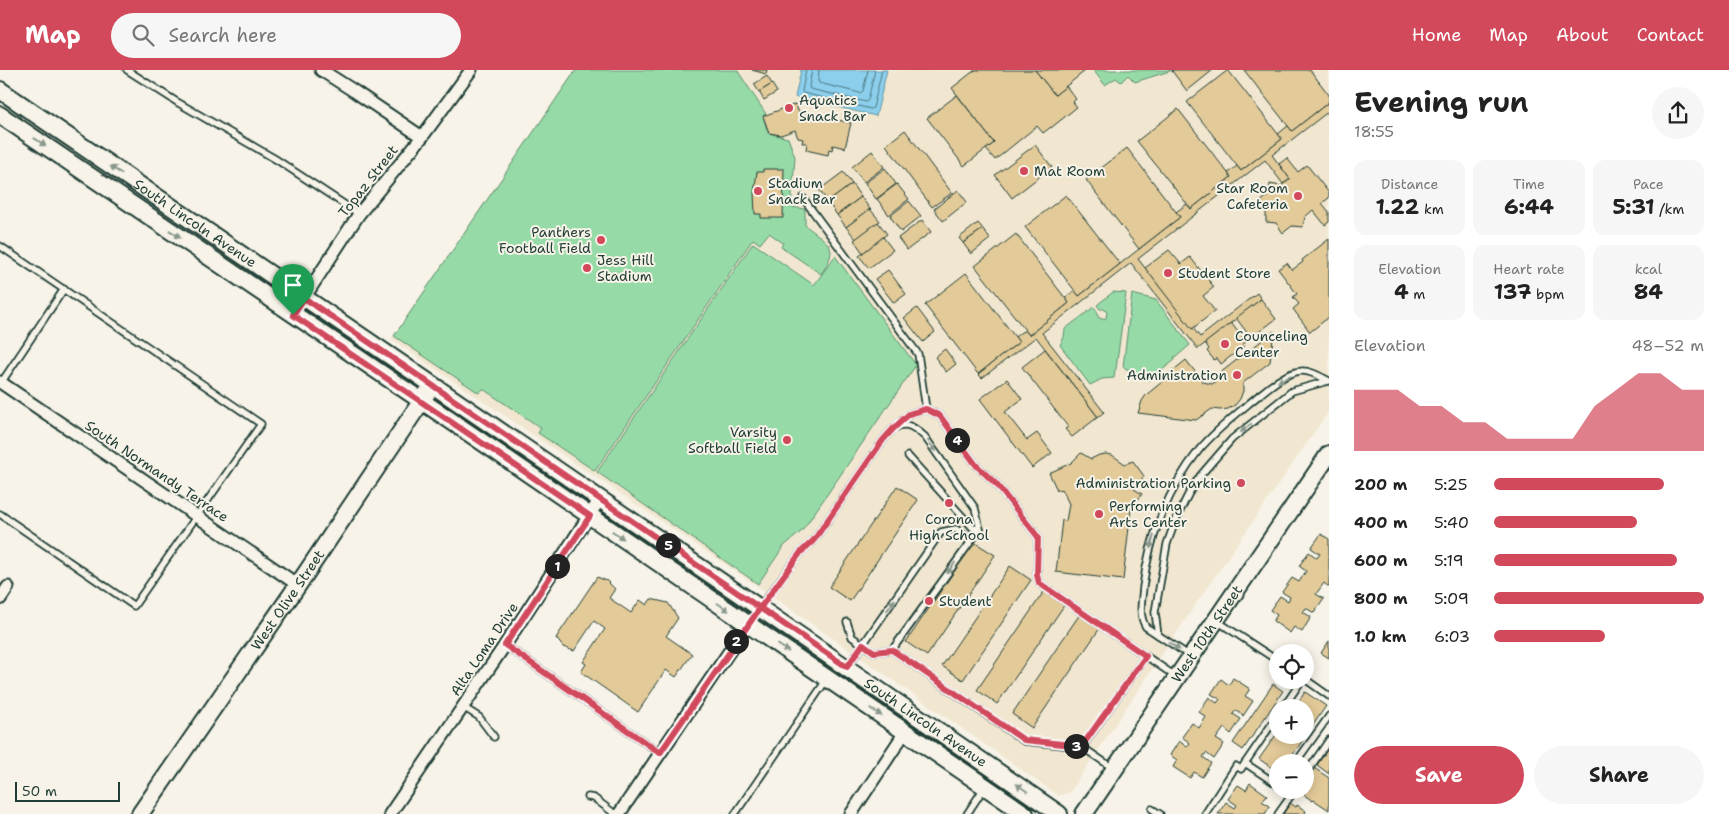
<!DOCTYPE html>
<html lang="en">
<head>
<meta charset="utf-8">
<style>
  body { margin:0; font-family:"Shantell Sans",sans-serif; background:#f6f6f6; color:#222; height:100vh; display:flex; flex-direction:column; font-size:19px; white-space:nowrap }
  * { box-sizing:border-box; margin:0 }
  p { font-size:16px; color:#767676 }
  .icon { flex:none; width:28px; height:28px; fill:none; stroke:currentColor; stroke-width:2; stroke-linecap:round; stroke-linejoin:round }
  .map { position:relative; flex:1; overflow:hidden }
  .panel { display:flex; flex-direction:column; background:#fff; width:400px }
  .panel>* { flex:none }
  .controls { position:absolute; left:1269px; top:574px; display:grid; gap:10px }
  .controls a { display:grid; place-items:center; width:45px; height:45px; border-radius:50%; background:#fff; box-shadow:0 2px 12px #0003; font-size:25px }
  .scale { position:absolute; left:15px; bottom:12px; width:105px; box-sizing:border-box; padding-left:5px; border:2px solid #1f3d34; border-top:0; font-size:14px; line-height:18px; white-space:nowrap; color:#1f3d34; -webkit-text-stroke:4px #f7f3e8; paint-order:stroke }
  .pin { position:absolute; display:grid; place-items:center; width:42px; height:42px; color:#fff; margin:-51px -21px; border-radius:50% 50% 50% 0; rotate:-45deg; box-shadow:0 0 5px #0007 }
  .pin .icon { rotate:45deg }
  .km { position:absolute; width:25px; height:25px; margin:-12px; border-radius:50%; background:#222; color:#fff; font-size:14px; line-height:25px; text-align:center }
  .round { display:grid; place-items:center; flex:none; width:52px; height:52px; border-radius:26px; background:#f6f6f6 }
  .summary { display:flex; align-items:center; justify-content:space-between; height:85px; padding:0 25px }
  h1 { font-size:28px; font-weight:700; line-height:38px }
  .figures { display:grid; grid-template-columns:repeat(3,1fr); gap:8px; height:85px; padding:5px 25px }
  .figures div { display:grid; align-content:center; border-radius:12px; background:#f6f6f6; text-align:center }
  .figures b { font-size:21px; font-weight:700 }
  .figures small { font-size:14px; font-weight:400 }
  .figures p { font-size:14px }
  .chart { height:140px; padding:10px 25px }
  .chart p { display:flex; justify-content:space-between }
  .chart svg { width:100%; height:90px; margin-top:5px; fill:#d1495b; opacity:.7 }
  .primary-button { display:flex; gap:10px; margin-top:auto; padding:10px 25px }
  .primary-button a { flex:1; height:58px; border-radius:30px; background:#d1495b; color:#fff; font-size:20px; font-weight:700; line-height:58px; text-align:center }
  .primary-button a+a { background:#f6f6f6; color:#222 }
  ul { padding:0 25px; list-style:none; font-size:16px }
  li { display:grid; grid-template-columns:80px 60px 1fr; align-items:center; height:38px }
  li i { height:12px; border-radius:6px; background:#d1495b }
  header { display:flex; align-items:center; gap:30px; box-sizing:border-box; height:70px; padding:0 25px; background:#d1495b; color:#fff }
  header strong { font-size:24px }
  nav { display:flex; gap:28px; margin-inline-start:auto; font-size:18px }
  .search { width:350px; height:45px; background:#f6f6f6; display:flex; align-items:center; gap:12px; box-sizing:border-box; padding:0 18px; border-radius:28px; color:#767676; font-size:19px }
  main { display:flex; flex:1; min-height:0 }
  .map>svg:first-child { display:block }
  .built { fill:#f1e7d0 }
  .green { fill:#96dba7; stroke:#5a8c6e }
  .water { fill:#8ccfed; stroke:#6095a3 }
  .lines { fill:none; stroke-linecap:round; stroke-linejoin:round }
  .shore { stroke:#4b777e; stroke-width:1 }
  .building { fill:#e3ca99; stroke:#1f3d34 }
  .lane-casing { stroke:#1f3d34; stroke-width:9 }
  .street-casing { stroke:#1f3d34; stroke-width:15 }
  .secondary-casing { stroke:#1f3d34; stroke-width:20 }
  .lane { stroke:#f7f3e8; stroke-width:5.5 }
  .street { stroke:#f7f3e8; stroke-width:11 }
  .secondary { stroke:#f7f3e8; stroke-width:16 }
  .oneway { fill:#8b988e }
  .route-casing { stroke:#fff; stroke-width:10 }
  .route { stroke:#d1495b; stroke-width:6 }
  .poi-dot { fill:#d1495b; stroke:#f7f3e8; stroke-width:2 }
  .labels { text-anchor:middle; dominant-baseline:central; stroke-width:4; stroke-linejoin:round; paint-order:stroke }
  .poi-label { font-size:14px; fill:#1f3d34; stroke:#f7f3e8; text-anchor:start }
  .street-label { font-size:14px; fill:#1f3d34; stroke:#f7f3e8 }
</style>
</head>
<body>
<header>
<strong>Map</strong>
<div class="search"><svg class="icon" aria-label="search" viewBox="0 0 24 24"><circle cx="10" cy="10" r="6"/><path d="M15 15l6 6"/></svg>Search here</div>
<nav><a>Home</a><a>Map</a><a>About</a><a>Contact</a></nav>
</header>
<main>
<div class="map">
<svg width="1329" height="744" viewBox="0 0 1329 744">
  <rect width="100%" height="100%" fill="#f7f3e8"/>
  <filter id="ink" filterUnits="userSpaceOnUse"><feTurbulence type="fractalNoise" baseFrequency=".02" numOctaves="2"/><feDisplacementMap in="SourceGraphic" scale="10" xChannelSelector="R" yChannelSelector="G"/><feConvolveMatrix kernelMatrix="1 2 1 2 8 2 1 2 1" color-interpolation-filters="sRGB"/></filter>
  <g filter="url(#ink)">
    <path class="built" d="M575,0H1329V341L1200,528L1070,722L1059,726L769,524L391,269Z"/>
    <g class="green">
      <path d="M576,0H737L766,44L763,46L768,63L788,68L795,87L791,137L805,139V155C828,174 841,175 821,204L781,177L783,173L769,163L760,174L753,169L595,401L538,363L541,358L483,319L479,323L394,266Z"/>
      <path d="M1093,0H1173L1135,12L1128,5L1121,12L1116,8L1105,15Z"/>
      <path d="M753,173L814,215L835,186L916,295L802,461L784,476L758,514L597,402Z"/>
      <path d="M1113,222L1126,223L1116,299L1115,300L1114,308L1102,309L1090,315L1060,275L1064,267L1065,259L1094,237L1097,241L1098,247L1102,249L1106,248L1107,242L1104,239H1100L1097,235Z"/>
      <path d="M1132,224L1156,230L1190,275L1176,287H1174L1175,290L1149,310L1123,297Z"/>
    </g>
    <path class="water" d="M801,0H887L876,46L795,27Z"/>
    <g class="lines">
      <g class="shore">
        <path d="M806,0L802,21L803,23L871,39L873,38L882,0"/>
        <path d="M812,0L809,16L810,19L866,32L868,30L875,0"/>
        <path d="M819,0L818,11L819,13L860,23L863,21L868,0"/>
      </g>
    </g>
    <g class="building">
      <path d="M752,0H767L766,4Z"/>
      <path d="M975,0H1035L1055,25L1066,16L1076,29L1073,32L1077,37L1051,58V57L1043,63L1037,56L995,90L986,79L994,73L952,18Z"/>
      <path d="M1035,0H1084L1085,1L1055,25Z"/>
      <path d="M1173,0H1213L1187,21L1172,1Z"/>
      <path d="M1228,0L1282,69L1241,101L1187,32Z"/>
      <path d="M1244,0H1310L1329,25V32L1292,61Z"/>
      <path d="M767,6L772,14L759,22L754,14Z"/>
      <path d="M772,14L777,22L764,30L759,22Z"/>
      <path d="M957,25L994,73L964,96L927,48Z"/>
      <path d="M1329,32V41L1272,85L1290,109L1283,114L1265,90L1138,189L1200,267L1257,223L1261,229L1198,279L1131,193L1042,263L1104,342L1098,347L1036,267L982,308L978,304L1019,272L1015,267L1020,263L1025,260L1029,265L1069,233L1065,228L1075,220L1079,226L1180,147L1176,142L1187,134L1191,139L1231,107L1228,103L1237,96L1241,101L1282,69L1278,64L1288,56L1292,61Z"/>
      <path d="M796,34L798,41L851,53L845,78L833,75L832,80L829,79L828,85L806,80L807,73H802L803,69L798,68L795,60L781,65L769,63L763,46Z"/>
      <path d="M1178,39L1231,107L1191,139L1137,71Z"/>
      <path d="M905,60L952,123L932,137L886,75Z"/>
      <path d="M1035,75L1052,97L1012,128L995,105Z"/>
      <path d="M1127,78L1180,147L1139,179L1086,110Z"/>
      <path d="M872,81L884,97L864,112L852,97Z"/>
      <path d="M1287,88L1298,102L1307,95L1329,123V128L1322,133L1329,142V152L1325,155L1313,140L1305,147L1303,157L1292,156L1283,163L1276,153L1266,152V141L1260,132L1269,125L1270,114L1281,116L1290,109L1279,94Z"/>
      <path d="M885,98L896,114L876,129L865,113Z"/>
      <path d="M763,99H784L783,148H761V144H755L754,123L757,102H763Z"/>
      <path d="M843,102L852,114L828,132L819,120Z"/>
      <path d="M852,114L861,127L837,145L828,132Z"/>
      <path d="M897,114L909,129L889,145L877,129Z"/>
      <path d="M958,120L967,132L943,151L934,139Z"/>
      <path d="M1066,125L1120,194L1079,226L1025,157Z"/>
      <path d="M861,127L870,139L846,157L837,145Z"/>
      <path d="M909,131L921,146L901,162L890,146Z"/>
      <path d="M870,139L880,151L856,169L846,157Z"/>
      <path d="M922,150L931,162L907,180L898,168Z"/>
      <path d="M878,152L887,164L863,183L854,170Z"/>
      <path d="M978,153L983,159L963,173L959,168Z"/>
      <path d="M983,159L990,169L971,184L963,173Z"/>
      <path d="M1016,164L1069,233L1029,265L975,196Z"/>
      <path d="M883,167L893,180L869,198L859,186Z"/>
      <path d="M1329,169V247L1310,262L1293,239L1299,234L1293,227L1297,224L1278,199L1287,193L1292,200L1303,192L1302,190Z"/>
      <path d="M1169,180L1181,194L1190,187L1214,217L1203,226L1215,241L1192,259L1145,198Z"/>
      <path d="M888,200L906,224L894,233L875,209Z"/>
      <path d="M966,203L1019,272L978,304L925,235Z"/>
      <path d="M1261,229L1276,249L1251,268L1236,248Z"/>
      <path d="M917,238L935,262L923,272L904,248Z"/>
      <path d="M1231,253L1246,272L1243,274L1244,276L1221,294L1217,288L1214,290L1207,281L1209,279L1205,273Z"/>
      <path d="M1274,261L1270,292L1243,313V321L1240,329L1235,335L1228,339L1220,340L1212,339L1196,350L1138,343L1142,331L1146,325L1167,308L1165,307L1186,290L1203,312L1212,314L1219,309L1220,303Z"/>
      <path d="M945,279L956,294L946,302L935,287Z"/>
      <path d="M1045,279L1098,347L1072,367L1065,359L1068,357L1022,297Z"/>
      <path d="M1007,309L1022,329L1005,342L1027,370L1037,363L1052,383L1032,398L980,329Z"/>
      <path d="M1081,383L1091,389L1099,385L1106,384L1112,385L1125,394L1133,391L1144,406L1134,419L1142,424L1131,439L1123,510L1056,502L1062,450L1066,451L1069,434L1062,419L1057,420L1049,403L1071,393Z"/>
      <path d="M897,416L918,430L850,531L829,517Z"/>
      <path d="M1321,464L1329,469V517L1324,513L1316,524L1324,529L1314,543L1306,538L1303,542L1311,547L1302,562L1294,557L1290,563L1273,551L1277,545L1270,540L1280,526L1288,531L1290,527L1282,522L1292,508L1299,512L1306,501L1299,496L1309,482L1317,488L1320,484L1311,478Z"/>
      <path d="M974,472L995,485L927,586L906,572Z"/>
      <path d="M1010,496L1031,510L963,610L942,596Z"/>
      <path d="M597,507L607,511L615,519L609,528L631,543L640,530L647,535L651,529L668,533L678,548L666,566L692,584L676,607L666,600L638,642L581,602L586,594L583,592L605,559L594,551L574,581L563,577L556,568Z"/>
      <path d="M1045,520L1065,534L997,634L977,620Z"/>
      <path d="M1080,544L1100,558L1032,658L1012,644Z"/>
      <path d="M1329,571V588L1321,583Z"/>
      <path d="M1233,608L1250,619L1245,626L1253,631L1243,646L1236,640L1233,644L1241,649L1231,664L1224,658L1216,669L1224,674L1214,689L1206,683L1203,687L1211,693L1202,707L1194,702L1190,708L1173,697L1177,690L1170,685L1179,671L1187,677L1190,673L1182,667L1192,653L1199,658L1206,647L1199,642L1209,627L1217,633L1220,629L1211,624L1221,609L1229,615Z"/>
      <path d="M1273,614L1283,621L1243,680L1233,673Z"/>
      <path d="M1305,622L1326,636L1288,692H1278V702L1259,689L1278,662V665H1305V638H1294Z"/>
      <path d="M1329,677V704L1317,695Z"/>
      <path d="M1314,698L1329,708V740L1314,730L1313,731L1304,725L1305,724L1300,720H1305V712Z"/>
      <path d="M1250,713L1267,725L1262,731L1270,736L1265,744H1218L1226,732L1235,738L1237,735L1228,729L1238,715L1246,720Z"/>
      <path d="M1290,733L1296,737L1297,735L1306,741L1305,743L1306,744H1283Z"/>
    </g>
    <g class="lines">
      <defs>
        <g id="lane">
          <path d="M127,0L177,32L277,90L359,144"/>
          <path d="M803,128L918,284L926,339"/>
          <path d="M0,176L261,354L134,536L0,444"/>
          <path d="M1,313L64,219"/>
          <path d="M908,386L973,458L980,459"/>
          <path d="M1217,551L1278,591"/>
          <path d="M749,552L801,482L814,470L883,370L893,359L909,344L926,339L940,346L976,395L997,415L1038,467L1037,505L1039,513L1175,606"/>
          <path d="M847,552L852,567L874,582L892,580L1024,671L1082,677L1113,698"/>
          <path d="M1158,565L1155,542L1167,474L1176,449L1189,423L1200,406L1232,369L1292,321L1328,311"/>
          <path d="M505,575L660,683"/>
          <path d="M892,580L980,459L975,438L925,367C917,360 908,351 897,357"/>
          <path d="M1190,586L1146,557C1138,545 1142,531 1143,517C1149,468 1168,419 1199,380C1214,362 1234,346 1252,331C1264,321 1285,302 1301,301C1310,300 1321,307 1329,311"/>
          <path d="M848,596L941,462L956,459L971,470"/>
          <path d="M1305,609L1329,626"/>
          <path d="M463,637L479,647L494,667"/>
          <path d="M1283,638L1302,610"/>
          <path d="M1082,677L1146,586"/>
          <path d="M1296,692L1329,646"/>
          <path d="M1245,693L1278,715"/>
          <path d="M1305,705L1329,670"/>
          <path d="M588,727L594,728L615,744"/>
          <path d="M1152,739L1160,744"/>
          <path d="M735,744L827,609"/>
          <path d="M967,744L984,718"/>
          <path d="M1205,744L1236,696L1241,699L1278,645"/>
          <path d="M1278,744L1295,720"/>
        </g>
        <g id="street">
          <path d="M321,0L354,21L422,67"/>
          <path d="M293,245L359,144L422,67L471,0"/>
          <path d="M0,312L298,515"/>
          <path d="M0,529L8,517"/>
          <path d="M390,744L505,575L600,429"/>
          <path d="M619,744L748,554"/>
          <path d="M851,744L905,662"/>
        </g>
        <g id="secondary">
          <path id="s1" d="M0,20L745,528L1059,744"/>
          <path d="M0,45L491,378L1025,744"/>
          <path id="s2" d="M140,744L298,515L427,323"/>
          <path id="s3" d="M1084,744L1329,384"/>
        </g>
      </defs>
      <use href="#lane" class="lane-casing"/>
      <use href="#street" class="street-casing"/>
      <use href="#secondary" class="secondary-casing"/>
      <use href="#lane" class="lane"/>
      <use href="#street" class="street"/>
      <use href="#secondary" class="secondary"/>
    </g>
    <defs><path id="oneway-solid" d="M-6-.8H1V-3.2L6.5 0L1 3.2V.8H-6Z" transform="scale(1.25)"/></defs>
    <g class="oneway">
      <use href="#oneway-solid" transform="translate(40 72) rotate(34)"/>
      <use href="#oneway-solid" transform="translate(116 100) rotate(-146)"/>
      <use href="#oneway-solid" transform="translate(175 164) rotate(34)"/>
      <use href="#oneway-solid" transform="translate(1284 309) rotate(152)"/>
      <use href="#oneway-solid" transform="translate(1246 358) rotate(141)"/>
      <use href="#oneway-solid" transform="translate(932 376) rotate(53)"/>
      <use href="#oneway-solid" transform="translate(618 465) rotate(34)"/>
      <use href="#oneway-solid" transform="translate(1152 472) rotate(105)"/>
      <use href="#oneway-solid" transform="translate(951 498) rotate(126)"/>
      <use href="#oneway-solid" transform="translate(891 535) rotate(-55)"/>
      <use href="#oneway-solid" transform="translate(723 537) rotate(35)"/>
      <use href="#oneway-solid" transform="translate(1174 576) rotate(33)"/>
      <use href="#oneway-solid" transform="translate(783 578) rotate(34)"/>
      <use href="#oneway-solid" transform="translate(876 642) rotate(34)"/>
      <use href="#oneway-solid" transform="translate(1022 718) rotate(-145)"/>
    </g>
  </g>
  <g class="lines" filter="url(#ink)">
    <defs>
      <path id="route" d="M293,245L590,446L505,575L660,683L760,538L847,597L863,574L874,582L892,580L1024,670L1082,676L1146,586L1039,513L1037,505L1038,467L997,415L976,395L940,346L926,339L909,344L893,359L883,370L814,470L801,482L760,538L304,228L293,245"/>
    </defs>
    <use href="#route" class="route-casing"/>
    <use href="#route" class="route"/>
  </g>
  <g class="poi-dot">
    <circle cx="789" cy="38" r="5"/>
    <circle cx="1024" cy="101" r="5"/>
    <circle cx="758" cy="121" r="5"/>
    <circle cx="1298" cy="126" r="5"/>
    <circle cx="601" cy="170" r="5"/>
    <circle cx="587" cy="198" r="5"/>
    <circle cx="1168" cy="203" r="5"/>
    <circle cx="1225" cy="274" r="5"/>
    <circle cx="1237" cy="305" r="5"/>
    <circle cx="787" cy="370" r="5"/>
    <circle cx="1241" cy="413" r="5"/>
    <circle cx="949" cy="433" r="5"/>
    <circle cx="1099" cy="444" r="5"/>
    <circle cx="929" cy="531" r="5"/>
  </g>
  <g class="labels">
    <g class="poi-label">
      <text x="799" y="30">Aquatics<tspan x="799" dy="16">Snack Bar</tspan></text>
      <text x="1034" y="101">Mat Room</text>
      <text x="768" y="113">Stadium<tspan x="768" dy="16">Snack Bar</tspan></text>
      <text x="1288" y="118" text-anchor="end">Star Room<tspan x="1288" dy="16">Cafeteria</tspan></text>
      <text x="591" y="162" text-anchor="end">Panthers<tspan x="591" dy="16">Football Field</tspan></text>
      <text x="597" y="190">Jess Hill<tspan x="597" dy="16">Stadium</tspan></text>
      <text x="1178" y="203">Student Store</text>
      <text x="1235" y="266">Counceling<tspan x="1235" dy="16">Center</tspan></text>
      <text x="1227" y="305" text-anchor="end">Administration</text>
      <text x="777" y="362" text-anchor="end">Varsity<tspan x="777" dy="16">Softball Field</tspan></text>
      <text x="1231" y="413" text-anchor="end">Administration Parking</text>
      <text x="1109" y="436">Performing<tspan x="1109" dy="16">Arts Center</tspan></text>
      <text x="949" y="449" text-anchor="middle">Corona<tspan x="949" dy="16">High School</tspan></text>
      <text x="939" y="531">Student</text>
    </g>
    <g class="street-label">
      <text transform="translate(368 111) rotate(-52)">Topaz Street</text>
      <text stroke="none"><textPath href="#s1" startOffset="236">South Lincoln Avenue</textPath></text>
      <text transform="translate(157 401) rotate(34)">South Normandy Terrace</text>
      <text stroke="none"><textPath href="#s2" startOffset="260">West Olive Street</textPath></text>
      <text stroke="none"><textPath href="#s3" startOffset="218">West 10th Street</textPath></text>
      <text transform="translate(484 579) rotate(-56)">Alta Loma Drive</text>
      <text stroke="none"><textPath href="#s1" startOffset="1121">South Lincoln Avenue</textPath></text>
    </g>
  </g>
</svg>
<div class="controls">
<a><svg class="icon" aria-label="locate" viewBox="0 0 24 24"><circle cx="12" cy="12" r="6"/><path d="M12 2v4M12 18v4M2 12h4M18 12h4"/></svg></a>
<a>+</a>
<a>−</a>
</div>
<div class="scale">50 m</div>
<div class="pin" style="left:293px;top:245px;background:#1e9e55"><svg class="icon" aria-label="arrive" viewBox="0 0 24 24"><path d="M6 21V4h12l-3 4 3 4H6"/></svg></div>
<b class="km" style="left:557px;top:496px">1</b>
<b class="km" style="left:736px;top:571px">2</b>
<b class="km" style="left:1076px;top:676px">3</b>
<b class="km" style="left:957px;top:370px">4</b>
<b class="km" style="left:668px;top:475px">5</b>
</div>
<section class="panel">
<div class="summary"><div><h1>Evening run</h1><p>18:55</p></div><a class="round"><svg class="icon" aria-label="share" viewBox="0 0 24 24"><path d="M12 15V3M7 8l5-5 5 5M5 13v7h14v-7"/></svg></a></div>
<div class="figures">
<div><p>Distance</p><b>1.22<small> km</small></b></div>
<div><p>Time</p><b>6:44</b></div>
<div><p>Pace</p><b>5:31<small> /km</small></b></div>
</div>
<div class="figures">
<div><p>Elevation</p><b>4<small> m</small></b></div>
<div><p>Heart rate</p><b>137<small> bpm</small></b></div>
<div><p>kcal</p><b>84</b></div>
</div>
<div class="chart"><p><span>Elevation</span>48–52 m</p>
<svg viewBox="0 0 160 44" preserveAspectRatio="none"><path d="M0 44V14L10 14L20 14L30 22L40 22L50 30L60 30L70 38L80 38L90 38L100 38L110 22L120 14L130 6L140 6L150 14L160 14V44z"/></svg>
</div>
<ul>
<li><b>200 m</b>5:25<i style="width:81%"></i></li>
<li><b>400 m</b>5:40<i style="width:68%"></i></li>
<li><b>600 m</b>5:19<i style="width:87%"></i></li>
<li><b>800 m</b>5:09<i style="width:100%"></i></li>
<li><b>1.0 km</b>6:03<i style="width:53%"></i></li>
</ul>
<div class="primary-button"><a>Save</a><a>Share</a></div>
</section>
</main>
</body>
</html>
